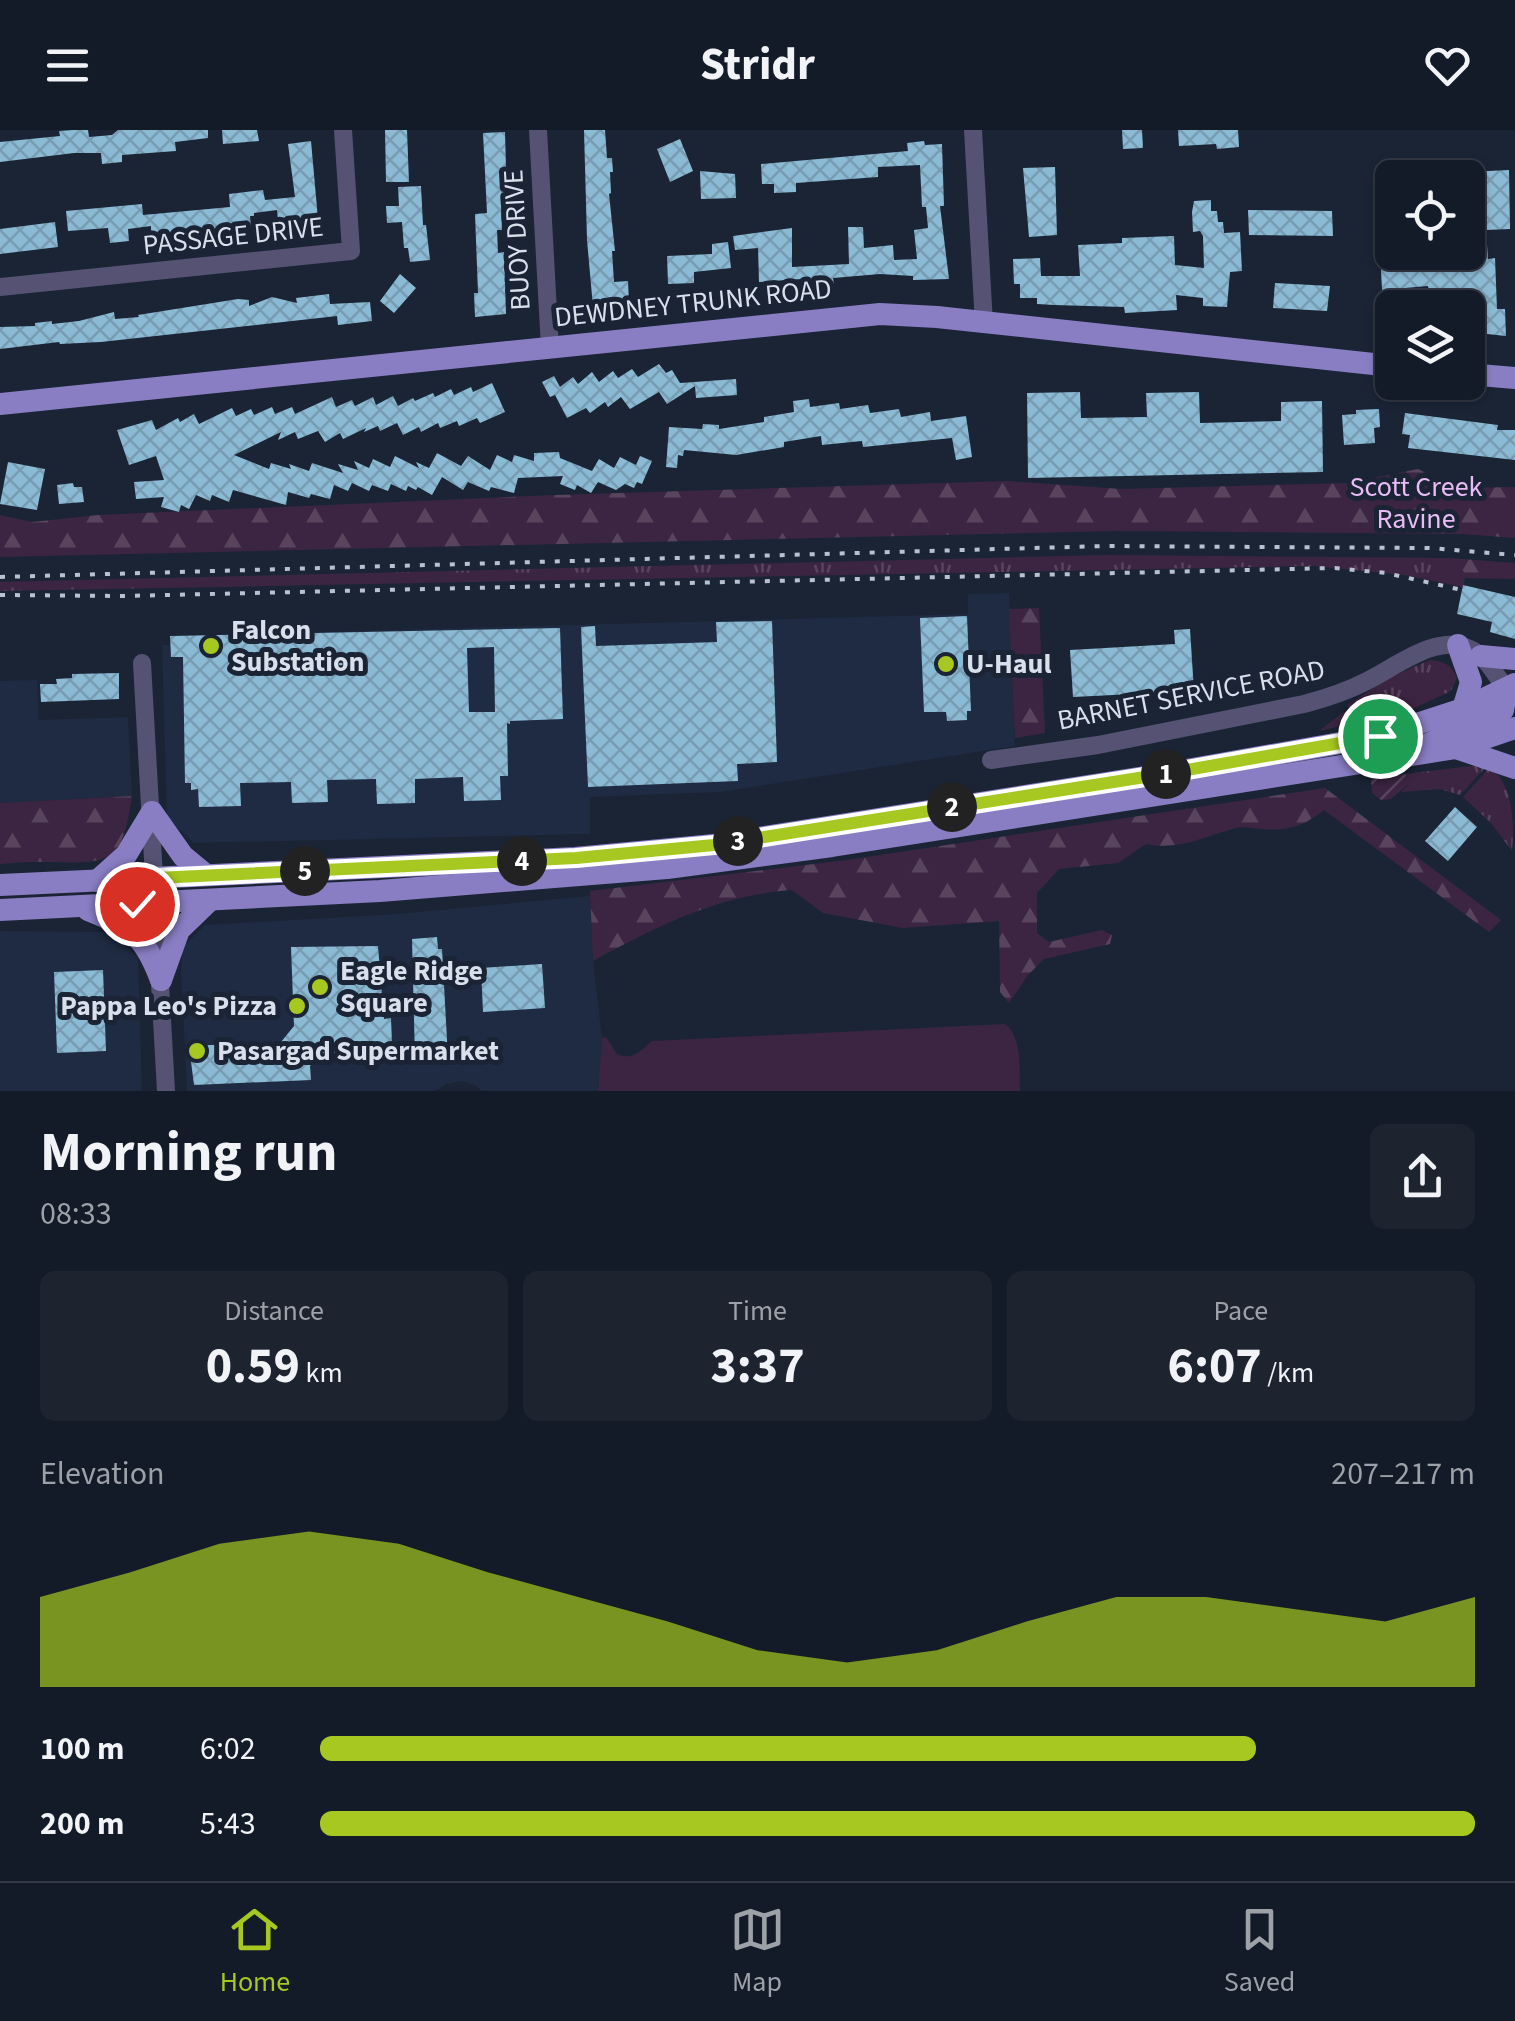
<!DOCTYPE html>
<html lang="en">
<head>
<meta charset="utf-8">
<style>
  body { margin:0; font-family:"Source Sans 3",sans-serif; background:#1d2430; color:#f1f3f6; height:100vh; display:flex; flex-direction:column; font-size:38px; white-space:nowrap }
  * { box-sizing:border-box; margin:0 }
  p { font-size:32px; color:#9da1a8 }
  .icon { flex:none; width:55px; height:55px; fill:none; stroke:currentColor; stroke-width:2; stroke-linecap:round; stroke-linejoin:round }
  .map { position:relative; height:961px; overflow:hidden }
  .side { display:flex; flex-direction:column; background:#141b28; flex:1 }
  .side>* { flex:none }
  .tools { position:absolute; left:1375px; top:30px; display:grid; gap:20px }
  .tools a { display:grid; place-items:center; width:110px; height:110px; border-radius:15px; background:#141b28; box-shadow:0 2px 8px #0004,0 0 0 2px #333945; font-size:50px }
  .pin { position:absolute; display:grid; place-items:center; width:85px; height:85px; color:#fff; margin:-42px; border:5px solid #fff; border-radius:50%; box-shadow:0 2px 10px #0007 }
  .km { position:absolute; width:50px; height:50px; margin:-25px; border-radius:50%; background:#222; color:#fff; font-size:28px; line-height:50px; text-align:center }
  .round { display:grid; place-items:center; flex:none; width:105px; height:105px; border-radius:15px; background:#1d2430 }
  .overview { display:flex; align-items:center; justify-content:space-between; height:170px; padding:0 40px }
  h1 { font-size:55px; font-weight:700; line-height:75px }
  .stats { display:grid; grid-template-columns:repeat(3,1fr); gap:15px; height:170px; padding:10px 40px }
  .stats div { display:grid; align-content:center; border-radius:15px; background:#1d2430; text-align:center }
  .stats b { font-size:50px; font-weight:700 }
  .stats small { font-size:28px; font-weight:400 }
  .stats p { font-size:28px }
  .chart { height:280px; padding:20px 40px }
  .chart p { display:flex; justify-content:space-between }
  .chart svg { width:100%; height:180px; margin-top:10px; fill:#a6c820; opacity:.7 }
  ul { padding:0 40px; list-style:none; font-size:32px }
  li { display:grid; grid-template-columns:160px 120px 1fr; align-items:center; height:75px }
  li i { height:25px; border-radius:12px; background:#a6c820 }
  header { display:flex; justify-content:space-between; align-items:center; height:130px; padding:0 40px; background:#141b28; font-size:45px; font-weight:700 }
  .menu { display:flex; justify-content:space-around; align-items:center; height:140px; border-top:2px solid #333945; background:#141b28; font-size:28px; color:#9da1a8 }
  .menu a { display:grid; justify-items:center; gap:5px }
  .menu .selected { color:#a6c820 }
  .map>svg:first-child { display:block }
  .built { fill:#1f2b42 }
  .grass { fill:url(#grass-tufts) }
  .forest { fill:url(#forest-firs) }
  .park { fill:#3c2542 }
  .garden { fill:url(#garden-furrows) }
  .building { fill:url(#building-cross-hatch); fill-rule:evenodd }
  .lines { fill:none; stroke-linecap:round; stroke-linejoin:round }
  .minor { stroke:#565274; stroke-width:18 }
  .major { stroke:#897ec4; stroke-width:22 }
  .rail { stroke:#bac1ce; stroke-width:4; stroke-dasharray:5 10; stroke-linecap:butt }
  .route-casing { stroke:#fff; stroke-width:20 }
  .route { stroke:#a6c820; stroke-width:12 }
  .poi-dot { fill:#a6c820; stroke:#1a2435; stroke-width:4 }
  .labels { text-anchor:middle; dominant-baseline:central; stroke-width:10; stroke-linejoin:round; paint-order:stroke }
  .street-label { font-size:28px; fill:#d9dfeb; stroke:#1a2435 }
  .park-label { font-size:28px; fill:#e9bcf6; stroke:#1a2435 }
  .poi-label { font-size:28px; font-weight:bold; fill:#d9dfeb; stroke:#1a2435; text-anchor:start }
</style>
</head>
<body>
<header><svg class="icon" aria-label="menu" viewBox="0 0 24 24"><path d="M4 6h16M4 12h16M4 18h16"/></svg>Stridr<svg class="icon" aria-label="heart" viewBox="0 0 24 24"><path d="M12 20l-8-8c-3-5 5-10 8-4 3-6 11-1 8 4z"/></svg></header>
<div class="map">
<svg width="1515" height="961" viewBox="0 0 1515 961">
  <defs>
    <pattern id="grass-tufts" width="24" height="20" patternUnits="userSpaceOnUse" patternTransform="scale(2.5)"><rect width="24" height="20" fill="#3c2542"/><path d="M3 7l-1-3M5 7V3M7 7l1-3M15 17l-1-3M17 17v-4M19 17l1-3" fill="none" stroke="#58445d"/></pattern>
    <pattern id="forest-firs" width="22" height="20" patternUnits="userSpaceOnUse" patternTransform="scale(2.5)"><rect width="22" height="20" fill="#3c2542"/><path d="M5 1l3.5 6h-7zM16 11l3.5 6h-7z" fill="#58445d"/></pattern>
    <pattern id="garden-furrows" width="10" height="10" patternUnits="userSpaceOnUse" patternTransform="scale(2.5)"><rect width="10" height="10" fill="#3c2542"/><path d="M-1 1l2-2M0 10L10 0M9 11l2-2" fill="none" stroke="#58445d"/></pattern>
    <pattern id="building-cross-hatch" width="8" height="8" patternUnits="userSpaceOnUse" patternTransform="scale(2.5)"><rect width="8" height="8" fill="#8bbad5"/><path d="M0 0l8 8M0 8l8-8" fill="none" stroke="#789cb1"/></pattern>
  </defs>
  <rect width="100%" height="100%" fill="#1a2435"/>
  <g class="built">
    <path d="M1009,463L1015,616L720,662L590,667V704L194,713L167,688L162,515H169L172,527L251,525V504L968,484V464Z"/>
    <path d="M37,550L39,590L128,587L132,666L0,673V551Z"/>
    <path d="M590,766L593,831L602,908L598,961H481L477,956L462,951L447,954L435,961H187L181,842L183,817L205,795L396,784Z"/>
    <path d="M0,801L109,802L138,828L142,961H0Z"/>
  </g>
  <g class="grass">
    <path d="M1105,425L1450,428L1466,443L1463,457L1404,445L1314,436L0,461V452Z"/>
    <path d="M1430,530C1444,531 1452,535 1457,548L1451,561L1408,581L1319,601L1349,578L1347,575L1393,546Z"/>
    <path d="M1471,636L1486,637L1460,665L1440,659L1401,662L1412,651L1405,644Z"/>
    <path d="M1489,638C1513,650 1515,697 1512,721L1491,693L1463,667Z"/>
  </g>
  <g class="forest">
    <path d="M1418,339L1457,358L1515,357V408L1463,404L1115,401L0,427V385L32,392L98,385L555,365L1009,351L1121,359L1348,353Z"/>
    <path d="M1450,428L1515,433V449L1465,448V443Z"/>
    <path d="M1039,478L1045,603L1015,608L1009,479Z"/>
    <path d="M1325,658L1501,790L1489,802L1324,680C1302,697 1289,701 1260,699C1253,698 1242,696 1236,698C1205,706 1179,721 1146,714L1118,733L1059,739L1037,763V803L1049,812L1102,800L1112,805L1110,814L1044,829L1028,845L1009,873L1000,862L999,791L903,798L823,783L792,760C719,765 657,796 593,831L590,761L847,730Z"/>
    <path d="M132,666C122,733 112,734 48,732C32,731 16,733 0,734V673Z"/>
  </g>
  <path class="park" d="M1005,894C1023,908 1019,940 1020,961H598L602,908L606,907L617,924C633,931 640,921 652,911Z"/>
  <path class="garden" d="M1405,644L1412,651L1391,669L1381,670L1372,663L1371,649Z"/>
  <g class="building">
    <path d="M73,0H88L89,7L112,5L118,0H208V8L175,12L176,21L122,25V32L102,34L101,23H74L0,32V12L60,6L59,1Z"/>
    <path d="M222,0H257L259,11L223,14Z"/>
    <path d="M385,0H407L409,52H386Z"/>
    <path d="M584,0H605L607,28H612L613,42H610L611,63L609,64L615,121H612L614,152L628,151L629,174L593,177L587,110Z"/>
    <path d="M1122,0H1142L1143,18L1123,19Z"/>
    <path d="M1178,0H1238L1239,17L1217,19L1216,14L1179,16Z"/>
    <path d="M505,2L507,74H501L502,100H497L498,123L504,122L506,184L475,187L474,163H478L475,84L487,83L483,3Z"/>
    <path d="M680,9L693,41L670,52L657,19Z"/>
    <path d="M311,11L318,89L278,91L277,80L254,83V86H250L251,97L164,107L163,103L151,104V96L128,99L129,111L110,113L108,98L68,101L66,81L142,74L143,85L230,77L229,64L263,60L265,70L295,67L288,14Z"/>
    <path d="M924,11L925,15L942,14L944,76H940L949,149L913,150V146L880,144L833,148L834,155L802,157L801,149L759,152L758,118L735,120L733,106L792,98V137L849,134L848,97H863L864,118L893,115L894,130L917,129L914,100L928,98L926,77H922L920,35L878,37V47L796,53V62L774,63V54H762L761,34L908,21L907,13Z"/>
    <path d="M1055,37L1057,105L1029,107L1023,38Z"/>
    <path d="M1509,40L1510,99L1486,100L1488,129L1495,128L1497,179H1505L1506,206L1468,202V178H1434V161H1429L1428,156L1405,158L1406,178H1383L1379,103H1392V122H1405L1408,132L1468,130V42Z"/>
    <path d="M700,41L735,44L736,68L701,69Z"/>
    <path d="M421,56L423,95H426L430,130L410,132L408,118H404L402,92L387,93L386,76H399L398,57Z"/>
    <path d="M1211,70V81H1217L1218,92H1223L1224,103L1240,102L1242,141L1230,142L1227,177L1203,176V168L1176,165L1177,180L1125,183L1124,177L1054,175L1037,174V168H1020V154H1014L1013,129L1040,128L1041,146H1080L1078,115L1122,113V108L1174,106L1175,135L1204,138L1203,106L1200,101L1193,102L1192,82L1194,71Z"/>
    <path d="M1248,80L1332,81L1333,106L1249,105Z"/>
    <path d="M55,92L58,117L0,124V99Z"/>
    <path d="M728,112L731,138L694,142V153L668,154L667,126L712,124V114Z"/>
    <path d="M400,144L416,158L394,183L380,171Z"/>
    <path d="M1275,153L1330,156L1327,181L1273,178Z"/>
    <path d="M329,164L330,174L370,172L372,191L338,195L337,186L101,212L60,214L59,212L0,219V197L35,196V193L52,191V194L79,191L114,182L115,189L139,187L138,185L238,169L249,170V176L272,167L297,173L296,168Z"/>
    <path d="M659,234L666,243L672,240L680,253L736,249L737,265L696,268L695,256L667,274L659,262L630,279L621,267L608,277L605,272L590,283L586,278L567,288L555,265L550,267L542,252L554,246L560,257L573,247L578,254L592,242L599,252L613,241L618,248L632,239L638,247Z"/>
    <path d="M492,253L505,282L480,293L477,288L459,296L457,291L440,298L438,293L421,302L419,297L403,305L397,293L380,301L378,296L364,302L366,298L343,309L340,303L325,312L318,301L298,309L295,302L278,310L281,302L234,325L269,339L271,333L291,339L289,334L309,341L312,333L343,343L338,334L358,340L354,331L369,338L373,329L390,337L395,326L419,338L416,332L429,338L437,323L461,336L468,326L490,340L497,325L512,332L514,325L534,331V323L559,322L560,328L592,341L599,329L614,338L620,327L636,335L640,326L652,331L642,354L637,352L634,358L625,354L616,360L598,352L591,363L577,355L575,360L560,354L563,346L518,348L514,363L491,357L489,361L468,352L463,360L442,347L432,365L418,357L416,360L408,356L406,361L391,354L388,361L372,355L369,361L352,353L348,361L334,355L330,369L311,364L309,368L288,362L286,375L233,360L229,372L212,365L210,371L196,365L189,379L181,375L179,382L161,377L164,367L136,369L134,352L164,350L156,326L129,335L117,300L152,290L156,300L178,288L180,292L194,284L199,294L232,278L236,286L251,279L254,285L272,277L275,284L292,277L295,284L332,267L336,277L352,270L355,276L373,267L376,275L393,266L398,276L413,268L415,271L433,263L435,267L451,259L454,265L471,257L473,262Z"/>
    <path d="M1080,262L1081,288L1147,287L1146,263L1199,262L1200,293L1281,291V272L1322,271L1323,342L1028,348L1027,263Z"/>
    <path d="M809,269L810,277L839,273L840,279L868,275L870,283L899,279L901,287L930,282L931,291L966,286L972,327L956,330L952,308L863,317L862,311L822,315L821,306L784,312V317L736,325L684,320L683,326L678,325L677,338L666,337L669,297L702,299L703,294L719,295V299L764,292V287L794,282L793,271Z"/>
    <path d="M1379,279L1380,297L1374,298L1375,313L1344,315L1342,285L1356,284V280Z"/>
    <path d="M1405,283L1498,295L1497,300H1515V330L1408,318L1410,305L1402,304Z"/>
    <path d="M8,332L45,339L37,380L0,374Z"/>
    <path d="M73,353L74,357H82L84,372L59,374L57,355Z"/>
    <path d="M1463,455L1515,467V509L1490,502L1492,492L1457,484Z"/>
    <path d="M967,486L971,581H967V590L947,591L946,582H924L920,488Z"/>
    <path d="M772,491L777,632L737,634L738,651L588,657L581,497L595,496L596,516L717,512L716,492Z"/>
    <path d="M560,498L563,589L510,591V594L507,593L508,646H500L501,670L464,671L463,647L415,649V673L377,674L376,649L327,650L328,672L292,673L291,652L240,653L241,676L199,677L198,659L191,660V653H185L183,527H171L170,506ZM494,517L495,582H469L467,518Z"/>
    <path d="M1190,499L1194,561L1073,567L1070,520L1175,514L1174,500Z"/>
    <path d="M119,543V569L41,572L40,554H57L56,549L72,548V544Z"/>
    <path d="M1455,677L1477,697L1448,731L1425,711Z"/>
    <path d="M437,807L438,819H442L448,928L415,930L412,809Z"/>
    <path d="M378,816L384,889L391,888L392,913L349,915V922L322,923L310,936L311,950L194,955L189,916L281,912L294,896L291,817Z"/>
    <path d="M542,834L545,878L483,882L481,838Z"/>
    <path d="M103,840L106,921L57,923L54,842Z"/>
  </g>
  <g class="lines">
    <g class="minor">
      <path d="M538,0L550,218"/>
      <path d="M973,0L984,194"/>
      <path d="M0,157L351,121L343,0"/>
      <path d="M142,533L166,961"/>
      <path d="M991,630L1098,615L1304,574C1327,568 1348,561 1369,550C1397,536 1437,503 1470,519C1487,526 1495,546 1507,559"/>
    </g>
    <g class="major">
      <path d="M1468,244L1515,248"/>
      <path d="M0,274L880,184L937,187L1392,236"/>
      <path d="M1458,515L1471,552L1463,579"/>
      <path d="M1481,526L1515,529"/>
      <path d="M1456,618L1515,638"/>
      <path d="M1417,619L1503,580L1507,559"/>
      <path d="M97,751L126,725L152,682L183,726L206,745"/>
      <path d="M0,755L575,728L714,715L1164,644L1380,606L1463,579L1515,554"/>
      <path d="M0,780L380,761L667,738L832,716L1456,618L1515,598"/>
      <path d="M88,780C133,798 144,805 161,850"/>
      <path d="M161,850L179,800L209,771"/>
    </g>
    <g class="rail">
      <path d="M0,447L1106,416L1429,418L1515,425"/>
      <path d="M0,465L123,466L1335,438L1386,443L1462,460"/>
    </g>
  </g>
  <g class="lines">
    <defs>
      <path id="route" d="M137,774L156,773V748L576,728L714,715L1164,644L1380,606"/>
    </defs>
    <use href="#route" class="route-casing"/>
    <use href="#route" class="route"/>
  </g>
  <g class="poi-dot">
    <circle cx="211" cy="516" r="10"/>
    <circle cx="946" cy="534" r="10"/>
    <circle cx="320" cy="857" r="10"/>
    <circle cx="297" cy="876" r="10"/>
    <circle cx="197" cy="921" r="10"/>
  </g>
  <g class="labels">
    <g class="street-label">
      <text transform="translate(233 106) rotate(-6)">PASSAGE DRIVE</text>
      <text transform="translate(517 110) rotate(-93)">BUOY DRIVE</text>
      <text transform="translate(693 173) rotate(-6)">DEWDNEY TRUNK ROAD</text>
      <text transform="translate(1191 565) rotate(-11)">BARNET SERVICE ROAD</text>
    </g>
    <g class="park-label">
      <text x="1416" y="357">Scott Creek<tspan x="1416" dy="32">Ravine</tspan></text>
    </g>
    <g class="poi-label">
      <text x="231" y="500">Falcon<tspan x="231" dy="32">Substation</tspan></text>
      <text x="966" y="534">U-Haul</text>
      <text x="340" y="841">Eagle Ridge<tspan x="340" dy="32">Square</tspan></text>
      <text x="277" y="876" text-anchor="end">Pappa Leo's Pizza</text>
      <text x="217" y="921">Pasargad Supermarket</text>
    </g>
  </g>
</svg>
<div class="tools">
<a><svg class="icon" aria-label="locate" viewBox="0 0 24 24"><circle cx="12" cy="12" r="6"/><path d="M12 2v4M12 18v4M2 12h4M18 12h4"/></svg></a>
<a><svg class="icon" aria-label="layers" viewBox="0 0 24 24"><path d="M12 4l9 5-9 5-9-5zM3 14l9 5 9-5"/></svg></a>
</div>
<div class="pin" style="left:1380px;top:606px;background:#1e9e55"><svg class="icon" aria-label="arrive" viewBox="0 0 24 24"><path d="M6 21V4h12l-3 4 3 4H6"/></svg></div>
<div class="pin" style="left:137px;top:774px;background:#d93025"><svg class="icon" aria-label="check" viewBox="0 0 24 24"><path d="M5 12l5 5 9-10"/></svg></div>
<b class="km" style="left:1166px;top:644px">1</b>
<b class="km" style="left:952px;top:677px">2</b>
<b class="km" style="left:738px;top:711px">3</b>
<b class="km" style="left:522px;top:731px">4</b>
<b class="km" style="left:305px;top:741px">5</b>
</div>
<section class="side">
<div class="overview"><div><h1>Morning run</h1><p>08:33</p></div><a class="round"><svg class="icon" aria-label="share" viewBox="0 0 24 24"><path d="M12 15V3M7 8l5-5 5 5M5 13v7h14v-7"/></svg></a></div>
<div class="stats">
<div><p>Distance</p><b>0.59<small> km</small></b></div>
<div><p>Time</p><b>3:37</b></div>
<div><p>Pace</p><b>6:07<small> /km</small></b></div>
</div>
<div class="chart"><p><span>Elevation</span>207–217 m</p>
<svg viewBox="0 0 160 44" preserveAspectRatio="none"><path d="M0 44V22L10 16L20 9L30 6L40 9L50 16L60 22L70 28L80 35L90 38L100 35L110 28L120 22L130 22L140 25L150 28L160 22V44z"/></svg>
</div>
<ul>
<li><b>100 m</b>6:02<i style="width:81%"></i></li>
<li><b>200 m</b>5:43<i style="width:100%"></i></li>
</ul>
</section>
<nav class="menu">
<a class="selected"><svg class="icon" aria-label="home" viewBox="0 0 24 24"><path d="M3 11l9-7 9 7M6 9v11h12V9"/></svg>Home</a>
<a><svg class="icon" aria-label="map" viewBox="0 0 24 24"><path d="M3 6l6-2 6 2 6-2v14l-6 2-6-2-6 2zM9 4v14M15 6v14"/></svg>Map</a>
<a><svg class="icon" aria-label="saved" viewBox="0 0 24 24"><path d="M7 4h10v16l-5-4-5 4z"/></svg>Saved</a>
</nav>
</body>
</html>
